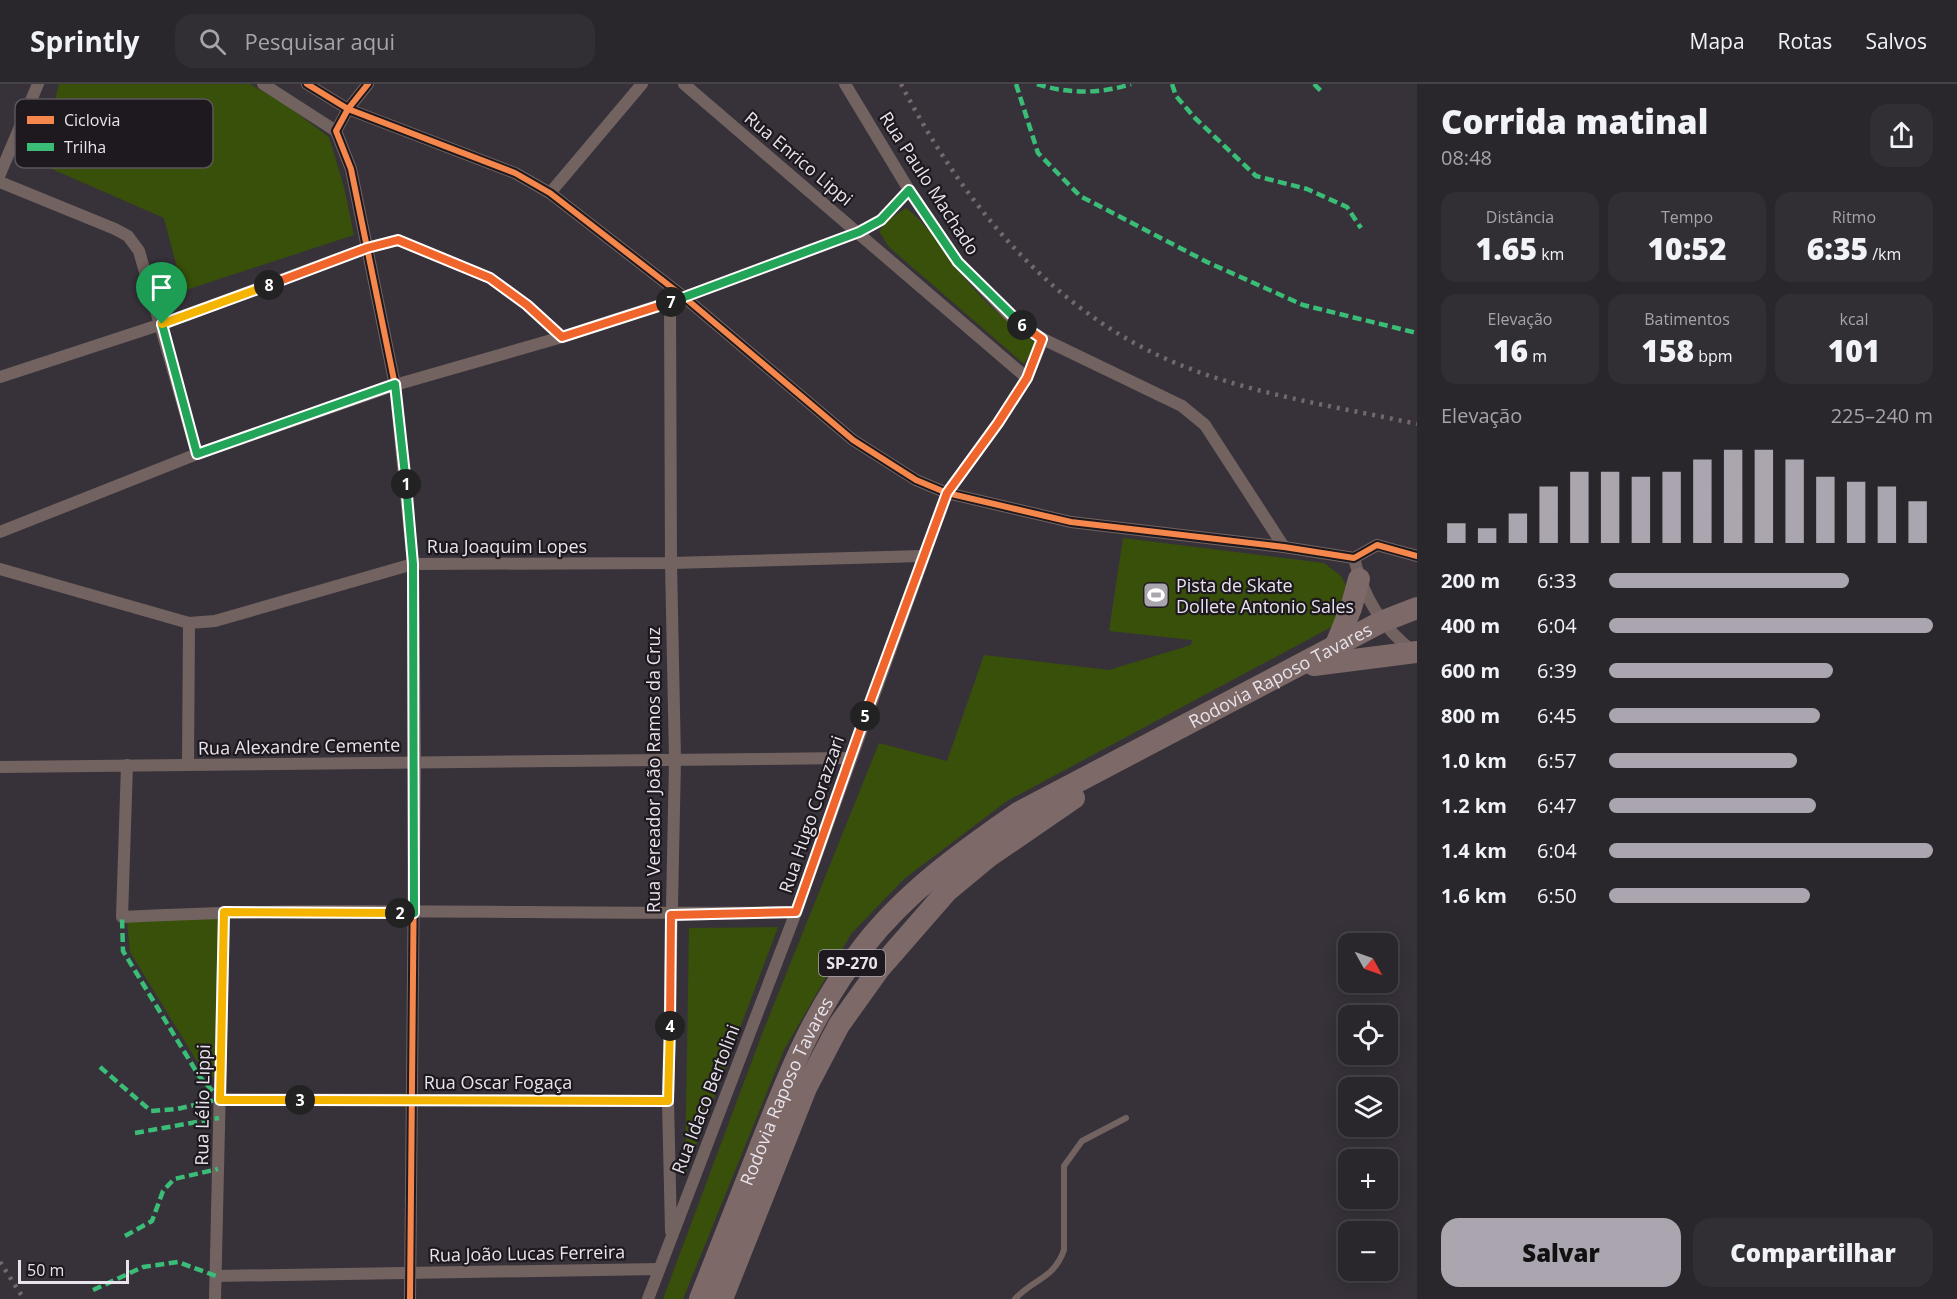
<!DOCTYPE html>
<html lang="pt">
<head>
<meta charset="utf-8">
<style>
  body { margin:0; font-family:"Open Sans",sans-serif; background:#312e34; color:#f1f3f6; height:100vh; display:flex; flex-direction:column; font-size:22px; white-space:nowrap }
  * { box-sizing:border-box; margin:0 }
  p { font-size:20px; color:#a5a5a9 }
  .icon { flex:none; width:33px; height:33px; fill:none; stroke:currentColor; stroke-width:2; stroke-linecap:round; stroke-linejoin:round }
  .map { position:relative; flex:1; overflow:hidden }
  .side { display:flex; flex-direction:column; background:#29262c; width:540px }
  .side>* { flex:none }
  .needle { width:39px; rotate:130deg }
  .buttons { position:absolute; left:1338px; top:849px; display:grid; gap:12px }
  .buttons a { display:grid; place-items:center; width:60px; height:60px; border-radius:12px; background:#29262c; box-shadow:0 3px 15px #0003,0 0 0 2px #454348; font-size:30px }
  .scale { position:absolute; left:18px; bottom:15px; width:111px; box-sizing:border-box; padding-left:6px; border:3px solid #e8e3ec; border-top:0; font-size:16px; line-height:21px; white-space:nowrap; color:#e8e3ec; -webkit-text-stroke:4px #1d191f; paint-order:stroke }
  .pin { position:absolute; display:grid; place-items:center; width:51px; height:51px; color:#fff; margin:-62px -26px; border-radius:50% 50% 50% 0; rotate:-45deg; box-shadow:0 0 6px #0007 }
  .pin .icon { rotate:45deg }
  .km { position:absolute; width:30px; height:30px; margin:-15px; border-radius:50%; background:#222; color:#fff; font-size:16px; line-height:30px; text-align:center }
  .round { display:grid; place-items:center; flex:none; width:63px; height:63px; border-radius:18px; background:#312e34 }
  .summary { display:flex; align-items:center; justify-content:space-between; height:102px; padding:0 24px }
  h1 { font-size:33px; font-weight:800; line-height:45px }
  .figures { display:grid; grid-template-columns:repeat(3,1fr); gap:9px; height:102px; padding:6px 24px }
  .figures div { display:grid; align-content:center; border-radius:15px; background:#312e34; text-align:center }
  .figures b { font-size:30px; font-weight:800 }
  .figures small { font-size:16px; font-weight:400 }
  .figures p { font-size:16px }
  .chart { height:168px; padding:12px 24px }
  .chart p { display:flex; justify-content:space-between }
  .chart svg { width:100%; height:108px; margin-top:6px; stroke:#aaa5ae; stroke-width:6 }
  .primary-button { display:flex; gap:12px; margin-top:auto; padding:12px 24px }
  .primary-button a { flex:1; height:69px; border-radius:18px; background:#aaa5ae; color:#111; font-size:24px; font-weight:800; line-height:69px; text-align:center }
  .primary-button a+a { background:#312e34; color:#f1f3f6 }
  ul { padding:0 24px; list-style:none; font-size:20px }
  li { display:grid; grid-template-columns:96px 72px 1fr; align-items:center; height:45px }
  li i { height:15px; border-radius:8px; background:#aaa5ae }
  header { display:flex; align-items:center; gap:36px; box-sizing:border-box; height:84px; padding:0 30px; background:#29262c; border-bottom:2px solid #454348 }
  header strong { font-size:28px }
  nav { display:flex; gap:33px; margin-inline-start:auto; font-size:21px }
  .search { width:420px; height:54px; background:#312e34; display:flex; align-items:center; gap:15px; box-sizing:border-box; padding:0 21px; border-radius:18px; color:#a5a5a9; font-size:22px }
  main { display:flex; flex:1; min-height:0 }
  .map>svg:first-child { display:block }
  .green { fill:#385009 }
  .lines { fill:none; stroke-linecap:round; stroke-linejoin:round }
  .lane { stroke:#736360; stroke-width:6 }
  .street { stroke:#736360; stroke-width:12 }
  .highway { stroke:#7d6967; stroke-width:22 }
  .rail { stroke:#72696c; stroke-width:4.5; stroke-dasharray:3 6; stroke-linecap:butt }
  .quiet { stroke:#3abd76; stroke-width:4.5; stroke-dasharray:9 4.5; stroke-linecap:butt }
  .cycleway-casing { stroke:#1d191f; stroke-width:10 }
  .cycleway { stroke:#f5874c; stroke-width:6 }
  .split-1-casing { stroke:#fff; stroke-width:12 }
  .split-2-casing { stroke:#fff; stroke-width:12 }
  .split-3-casing { stroke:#fff; stroke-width:12 }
  .split-4-casing { stroke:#fff; stroke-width:12 }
  .split-5-casing { stroke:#fff; stroke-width:12 }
  .split-6-casing { stroke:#fff; stroke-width:12 }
  .split-7-casing { stroke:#fff; stroke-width:12 }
  .split-8-casing { stroke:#fff; stroke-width:12 }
  .split-9-casing { stroke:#fff; stroke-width:12 }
  .split-1 { stroke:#22a559; stroke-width:8 }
  .split-2 { stroke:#22a559; stroke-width:8 }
  .split-3 { stroke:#f5b400; stroke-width:8 }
  .split-4 { stroke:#f5b400; stroke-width:8 }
  .split-5 { stroke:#f0652b; stroke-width:8 }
  .split-6 { stroke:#f0652b; stroke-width:8 }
  .split-7 { stroke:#22a559; stroke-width:8 }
  .split-8 { stroke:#f0652b; stroke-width:8 }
  .split-9 { stroke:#f5b400; stroke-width:8 }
  .labels { text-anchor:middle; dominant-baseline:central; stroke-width:4.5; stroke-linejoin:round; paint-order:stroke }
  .shield { fill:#1d191f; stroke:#aba6ae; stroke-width:1.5 }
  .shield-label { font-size:16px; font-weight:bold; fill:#e8e3ec }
  .street-label { font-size:18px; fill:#e8e3ec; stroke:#1d191f }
  .poi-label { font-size:18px; fill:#e8e3ec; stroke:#1d191f; text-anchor:start }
  .key { fill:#1d191f; stroke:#5a565c; stroke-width:1.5 }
  .key-label { font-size:16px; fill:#e8e3ec }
</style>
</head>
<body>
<header>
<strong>Sprintly</strong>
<div class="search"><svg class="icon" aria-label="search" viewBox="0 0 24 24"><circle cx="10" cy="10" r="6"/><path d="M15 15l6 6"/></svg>Pesquisar aqui</div>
<nav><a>Mapa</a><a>Rotas</a><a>Salvos</a></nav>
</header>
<main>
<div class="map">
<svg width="1417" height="1215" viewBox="0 0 1417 1215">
  <rect width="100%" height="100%" fill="#37323a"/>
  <g class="green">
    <path d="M59,0H250L286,21L329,53L344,103L354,151L183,207L164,134L38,79Z"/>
    <path d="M906,124C930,142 944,169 963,192C984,218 1009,240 1036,259L1024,280L889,163L879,147L891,134Z"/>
    <path d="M1123,454L1324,479L1341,492L1346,501L1335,541L1007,717L904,795L851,850L784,966L683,1215H663L762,950L879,659L947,677L984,571L1109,586L1191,561L1192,556L1109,547Z"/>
    <path d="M221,834L214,993L206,992L130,868L127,838Z"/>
    <path d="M778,843L685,1091L689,844Z"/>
  </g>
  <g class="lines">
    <path class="lane" d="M1015,1215C1033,1195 1054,1195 1064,1166V1082L1082,1057L1126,1034"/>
    <g class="street">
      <path d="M263,0L336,47"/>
      <path d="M307,0L348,25L515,89L550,109L684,213L853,356L916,396L947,409L1071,438L1284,463L1354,474L1377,461L1417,472"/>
      <path d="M368,0L348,25L336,47L351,85L395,301L413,480L415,678L410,1215"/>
      <path d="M684,0L1027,294"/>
      <path d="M845,0L909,106L958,178L1015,237L1043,255L1182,322L1205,341L1284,463"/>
      <path d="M0,90L38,0"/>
      <path d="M0,98L115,145L128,152L139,167L197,370"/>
      <path d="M550,109L642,0"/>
      <path d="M670,218L671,479L675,676L668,1017L671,1147"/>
      <path d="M0,293L162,240L367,164L398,156L490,194L527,221L562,253"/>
      <path d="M0,448L197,370L395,301L562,253L684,213L859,148L881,136L909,106"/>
      <path d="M1354,474C1363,513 1382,544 1414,568"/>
      <path d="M0,485L189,539L215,537L413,480L671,479L922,472"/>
      <path d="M127,681L122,833C346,821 571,832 796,828"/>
      <path d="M188,681L189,539"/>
      <path d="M0,683L850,674"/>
      <path d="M220,1015L668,1017"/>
      <path d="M216,1192L659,1185"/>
      <path d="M215,1215L224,828"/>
      <path d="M648,1215L796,828L947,409L998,339L1027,294L1043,255"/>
    </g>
    <g class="highway">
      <path d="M1335,563L1351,524L1359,495"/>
      <path d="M1314,581L1417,568"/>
      <path id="s1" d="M700,1215C720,1164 740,1113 760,1063C789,989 814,925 864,862C906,808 963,767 1018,729L1381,538L1417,524"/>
      <path d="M722,1215L806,1004L839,941L879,885L947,807L988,773L1074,714"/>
    </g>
    <g class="rail">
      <path d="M901,0C966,125 1060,238 1196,287C1267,313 1344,324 1417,340"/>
      <path d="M0,1178L24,1215"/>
    </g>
    <g class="quiet">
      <path d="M1016,0L1038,69L1080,112L1207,178L1303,221L1417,249"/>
      <path d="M1037,0C1067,10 1101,10 1131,0"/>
      <path d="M1172,0L1176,12L1195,34L1256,92L1307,105L1347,123L1361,144"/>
      <path d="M1314,0L1323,9"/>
      <path d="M100,983L151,1027L177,1025L220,1015L199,992L123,867L122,833"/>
      <path d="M135,1049L219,1034"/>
      <path d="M125,1152L152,1137L163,1107L174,1095L218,1085"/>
      <path d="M93,1206L143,1183L178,1178L216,1192"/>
    </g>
    <defs>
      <g id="cycleway">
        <path d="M307,0L348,25L515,89L550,109L684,213L853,356L916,396L947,409L1071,438L1284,463L1354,474L1377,461L1417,472"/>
        <path d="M368,0L348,25L336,47L351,85L395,301L413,480L415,678L410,1215"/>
      </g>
    </defs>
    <use href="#cycleway" class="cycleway-casing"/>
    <use href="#cycleway" class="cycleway"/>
  </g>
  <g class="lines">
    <defs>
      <path id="split-1" d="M162,240L197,370L395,300L406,400"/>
      <path id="split-2" d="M400,829H414L413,480L406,400"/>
      <path id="split-3" d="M300,1016H220L224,828L400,829"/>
      <path id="split-4" d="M300,1016L668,1017L670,942"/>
      <path id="split-5" d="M670,942L671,831L796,828L865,632"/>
      <path id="split-6" d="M865,632L947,409L998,339L1027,294L1042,255L1022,241"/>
      <path id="split-7" d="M671,218L859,148L881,136L909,106L958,178L1022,241"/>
      <path id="split-8" d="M269,201L367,164L398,156L490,194L527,221L562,253L671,218"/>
      <path id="split-9" d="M162,240L269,201"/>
    </defs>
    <use href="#split-1" class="split-1-casing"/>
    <use href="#split-2" class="split-2-casing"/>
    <use href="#split-3" class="split-3-casing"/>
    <use href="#split-4" class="split-4-casing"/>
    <use href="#split-5" class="split-5-casing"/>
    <use href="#split-6" class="split-6-casing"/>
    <use href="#split-7" class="split-7-casing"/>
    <use href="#split-8" class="split-8-casing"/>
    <use href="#split-9" class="split-9-casing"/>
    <use href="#split-1" class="split-1"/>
    <use href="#split-2" class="split-2"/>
    <use href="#split-3" class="split-3"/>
    <use href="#split-4" class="split-4"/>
    <use href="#split-5" class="split-5"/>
    <use href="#split-6" class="split-6"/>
    <use href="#split-7" class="split-7"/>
    <use href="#split-8" class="split-8"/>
    <use href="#split-9" class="split-9"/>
  </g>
  <defs>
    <symbol id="stadium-square" viewBox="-11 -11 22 22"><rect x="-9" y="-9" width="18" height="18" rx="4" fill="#aaa5ae" stroke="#1d191f"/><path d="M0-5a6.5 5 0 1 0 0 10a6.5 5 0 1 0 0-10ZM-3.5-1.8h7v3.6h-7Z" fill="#fff"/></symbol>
  </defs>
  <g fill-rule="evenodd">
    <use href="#stadium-square" x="1141" y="496" width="30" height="30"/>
  </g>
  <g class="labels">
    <rect class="shield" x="819" y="866" width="66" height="26" rx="4.5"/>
    <g class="shield-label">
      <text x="852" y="879">SP-270</text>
    </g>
    <g class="street-label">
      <text transform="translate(799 74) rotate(40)">Rua Enrico Lippi</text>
      <text transform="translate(930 99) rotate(57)">Rua Paulo Machado</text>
      <text x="507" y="462">Rua Joaquim Lopes</text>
      <text stroke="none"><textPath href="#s1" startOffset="891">Rodovia Raposo Tavares</textPath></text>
      <text transform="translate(299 662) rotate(-1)">Rua Alexandre Cemente</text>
      <text transform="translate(653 686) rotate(-90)">Rua Vereador João Ramos da Cruz</text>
      <text transform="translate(811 730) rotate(-71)">Rua Hugo Corazzari</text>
      <text x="498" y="998">Rua Oscar Fogaça</text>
      <text stroke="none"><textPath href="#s1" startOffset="225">Rodovia Raposo Tavares</textPath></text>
      <text transform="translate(705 1015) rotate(-69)">Rua Idaco Bertolini</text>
      <text transform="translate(202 1021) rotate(-89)">Rua Lélio Lippi</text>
      <text transform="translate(527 1169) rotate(-1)">Rua João Lucas Ferreira</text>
    </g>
    <g class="poi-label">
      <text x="1176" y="501">Pista de Skate<tspan x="1176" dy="21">Dollete Antonio Sales</tspan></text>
    </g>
  </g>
  <rect x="15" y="15" width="198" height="69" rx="9" class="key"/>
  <rect x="27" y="32" width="27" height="8" fill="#f5874c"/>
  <rect x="27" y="59" width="27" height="8" fill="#3abd76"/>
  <g class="key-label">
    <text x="64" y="42">Ciclovia</text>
    <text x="64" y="69">Trilha</text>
  </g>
</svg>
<div class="buttons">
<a><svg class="needle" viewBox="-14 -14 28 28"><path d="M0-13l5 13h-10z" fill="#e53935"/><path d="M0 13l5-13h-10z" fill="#a5a5a9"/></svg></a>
<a><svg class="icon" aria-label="locate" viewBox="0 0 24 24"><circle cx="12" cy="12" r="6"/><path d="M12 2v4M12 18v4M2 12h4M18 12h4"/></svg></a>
<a><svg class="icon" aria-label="layers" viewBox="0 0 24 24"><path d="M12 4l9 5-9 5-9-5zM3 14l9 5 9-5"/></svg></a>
<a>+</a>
<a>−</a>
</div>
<div class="scale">50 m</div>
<div class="pin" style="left:162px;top:240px;background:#1e9e55"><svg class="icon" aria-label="arrive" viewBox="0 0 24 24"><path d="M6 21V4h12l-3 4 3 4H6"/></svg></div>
<b class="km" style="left:406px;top:400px">1</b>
<b class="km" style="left:400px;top:829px">2</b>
<b class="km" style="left:300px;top:1016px">3</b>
<b class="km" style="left:670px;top:942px">4</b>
<b class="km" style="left:865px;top:632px">5</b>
<b class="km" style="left:1022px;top:241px">6</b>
<b class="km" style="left:671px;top:218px">7</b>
<b class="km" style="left:269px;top:201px">8</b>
</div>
<section class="side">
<div class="summary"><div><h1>Corrida matinal</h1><p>08:48</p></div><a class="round"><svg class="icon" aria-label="share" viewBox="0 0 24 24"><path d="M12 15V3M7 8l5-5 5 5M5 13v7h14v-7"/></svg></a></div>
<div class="figures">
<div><p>Distância</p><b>1.65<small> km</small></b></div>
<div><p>Tempo</p><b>10:52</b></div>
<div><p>Ritmo</p><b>6:35<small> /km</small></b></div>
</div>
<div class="figures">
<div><p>Elevação</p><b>16<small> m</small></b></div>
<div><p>Batimentos</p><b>158<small> bpm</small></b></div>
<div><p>kcal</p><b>101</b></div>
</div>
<div class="chart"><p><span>Elevação</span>225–240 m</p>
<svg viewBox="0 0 160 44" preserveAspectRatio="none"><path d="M5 44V36M15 44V38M25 44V32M35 44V21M45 44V15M55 44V15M65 44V17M75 44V15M85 44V10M95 44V6M105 44V6M115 44V10M125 44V17M135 44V19M145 44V21M155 44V27"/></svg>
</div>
<ul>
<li><b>200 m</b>6:33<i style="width:74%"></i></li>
<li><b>400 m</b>6:04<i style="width:100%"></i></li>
<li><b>600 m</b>6:39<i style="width:69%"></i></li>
<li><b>800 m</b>6:45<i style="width:65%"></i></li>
<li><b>1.0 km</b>6:57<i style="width:58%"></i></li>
<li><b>1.2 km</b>6:47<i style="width:64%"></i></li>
<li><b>1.4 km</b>6:04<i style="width:100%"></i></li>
<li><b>1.6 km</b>6:50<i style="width:62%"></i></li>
</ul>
<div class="primary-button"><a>Salvar</a><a>Compartilhar</a></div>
</section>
</main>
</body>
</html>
